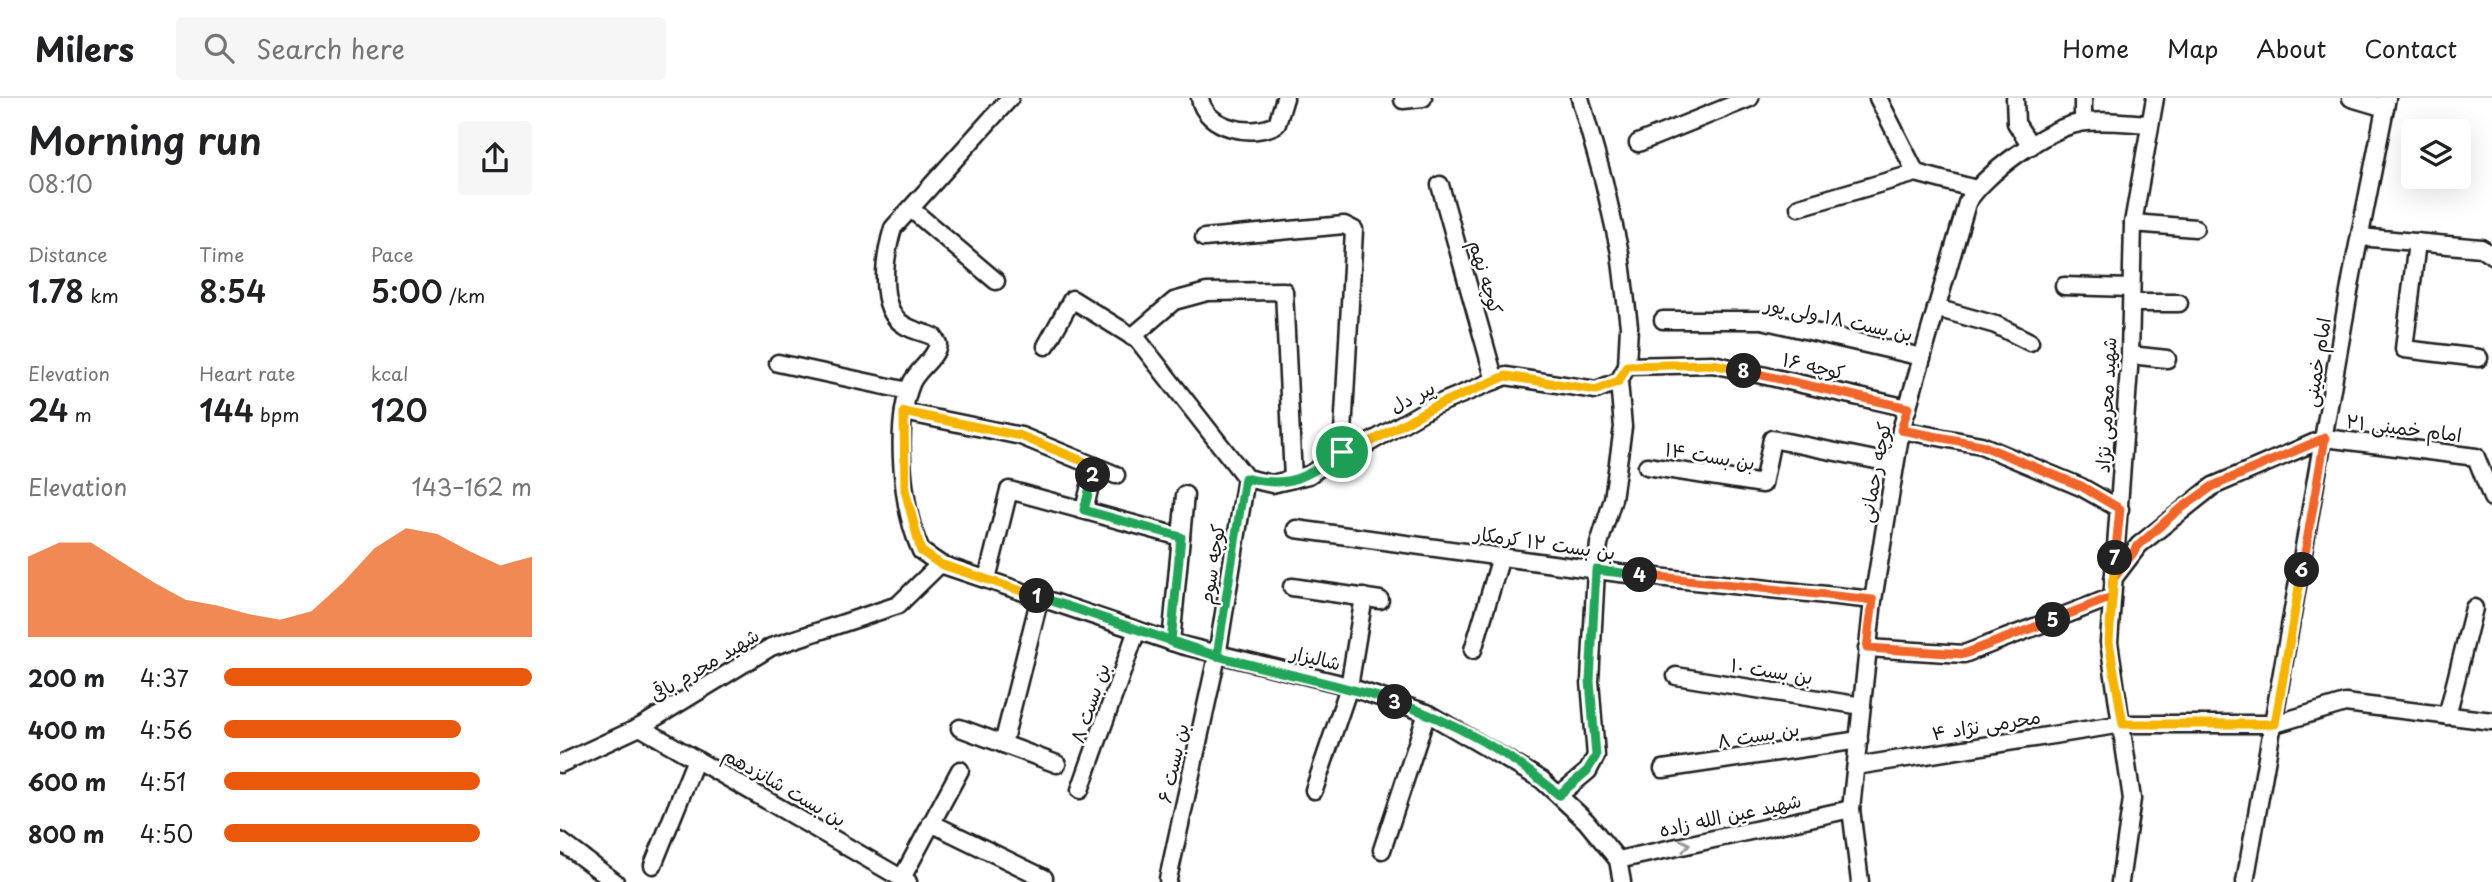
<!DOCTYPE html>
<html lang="en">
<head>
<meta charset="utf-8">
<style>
  body { margin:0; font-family:"Playpen Sans","Playpen Sans Arabic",sans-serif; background:#f6f6f6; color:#202124; height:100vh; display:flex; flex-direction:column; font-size:26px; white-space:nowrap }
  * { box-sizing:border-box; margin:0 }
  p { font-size:23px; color:#757577 }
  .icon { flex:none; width:38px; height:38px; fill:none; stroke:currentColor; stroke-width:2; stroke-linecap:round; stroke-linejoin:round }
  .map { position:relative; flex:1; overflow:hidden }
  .drawer { display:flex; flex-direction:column; background:#fff; width:560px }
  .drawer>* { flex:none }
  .tools { position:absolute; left:1841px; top:21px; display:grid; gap:14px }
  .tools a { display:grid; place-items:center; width:70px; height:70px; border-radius:7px; background:#fff; box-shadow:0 7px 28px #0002; font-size:35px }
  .pin { position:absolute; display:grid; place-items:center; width:60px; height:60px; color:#fff; margin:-30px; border:4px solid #fff; border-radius:50%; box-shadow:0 2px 7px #0007 }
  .km { position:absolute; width:35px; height:35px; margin:-18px; border-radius:50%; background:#222; color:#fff; font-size:19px; line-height:35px; text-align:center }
  .round { display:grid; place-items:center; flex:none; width:74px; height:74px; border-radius:7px; background:#f6f6f6 }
  .summary { display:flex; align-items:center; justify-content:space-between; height:119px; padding:0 28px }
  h1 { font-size:38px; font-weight:600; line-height:52px }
  .figures { display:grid; grid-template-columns:repeat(3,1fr); gap:10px; height:119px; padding:7px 28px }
  .figures div { display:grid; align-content:center }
  .figures b { font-size:30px; font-weight:600 }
  .figures small { font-size:19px; font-weight:400 }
  .figures p { font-size:19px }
  .chart { height:196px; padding:14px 28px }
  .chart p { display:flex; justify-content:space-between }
  .chart svg { width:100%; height:126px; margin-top:7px; fill:#ea580c; opacity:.7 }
  ul { padding:0 28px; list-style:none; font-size:23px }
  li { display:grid; grid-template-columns:112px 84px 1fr; align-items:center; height:52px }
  li i { height:18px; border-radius:9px; background:#ea580c }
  header { display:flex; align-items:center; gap:42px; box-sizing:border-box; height:98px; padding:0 35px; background:#fff; border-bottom:2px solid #e0e0e0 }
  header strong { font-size:33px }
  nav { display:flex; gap:38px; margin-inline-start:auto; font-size:24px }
  .search { width:490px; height:63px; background:#f6f6f6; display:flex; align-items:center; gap:18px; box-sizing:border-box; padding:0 24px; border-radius:7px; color:#757577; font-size:26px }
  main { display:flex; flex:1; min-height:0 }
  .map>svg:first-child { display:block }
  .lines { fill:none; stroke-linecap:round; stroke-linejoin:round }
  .minor-casing { stroke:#1c1c1c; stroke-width:21 }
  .minor { stroke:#fff; stroke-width:16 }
  .oneway { stroke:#999 }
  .split-1-casing { stroke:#fff; stroke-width:14 }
  .split-2-casing { stroke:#fff; stroke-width:14 }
  .split-3-casing { stroke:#fff; stroke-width:14 }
  .split-4-casing { stroke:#fff; stroke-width:14 }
  .split-5-casing { stroke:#fff; stroke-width:14 }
  .split-6-casing { stroke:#fff; stroke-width:14 }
  .split-7-casing { stroke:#fff; stroke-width:14 }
  .split-8-casing { stroke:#fff; stroke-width:14 }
  .split-9-casing { stroke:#fff; stroke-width:14 }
  .split-1 { stroke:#22a559; stroke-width:9 }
  .split-2 { stroke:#f5b400; stroke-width:9 }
  .split-3 { stroke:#22a559; stroke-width:9 }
  .split-4 { stroke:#22a559; stroke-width:9 }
  .split-5 { stroke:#f0652b; stroke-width:9 }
  .split-6 { stroke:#f0652b; stroke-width:9 }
  .split-7 { stroke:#f5b400; stroke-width:9 }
  .split-8 { stroke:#f0652b; stroke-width:9 }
  .split-9 { stroke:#f5b400; stroke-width:9 }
  .labels { text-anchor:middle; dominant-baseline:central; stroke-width:5; stroke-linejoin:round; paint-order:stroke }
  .street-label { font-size:19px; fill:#1c1c1c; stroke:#fff }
</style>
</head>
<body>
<header>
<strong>Milers</strong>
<div class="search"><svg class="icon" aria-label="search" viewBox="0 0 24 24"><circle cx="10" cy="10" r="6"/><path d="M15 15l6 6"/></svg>Search here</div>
<nav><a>Home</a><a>Map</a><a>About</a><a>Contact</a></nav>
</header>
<main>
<section class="drawer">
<div class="summary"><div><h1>Morning run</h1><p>08:10</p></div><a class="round"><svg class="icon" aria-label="share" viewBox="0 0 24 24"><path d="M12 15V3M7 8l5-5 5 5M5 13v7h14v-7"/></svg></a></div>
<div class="figures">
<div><p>Distance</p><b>1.78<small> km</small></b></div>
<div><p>Time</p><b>8:54</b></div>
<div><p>Pace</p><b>5:00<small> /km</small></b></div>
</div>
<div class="figures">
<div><p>Elevation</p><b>24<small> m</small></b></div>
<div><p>Heart rate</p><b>144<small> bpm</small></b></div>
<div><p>kcal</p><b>120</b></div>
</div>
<div class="chart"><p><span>Elevation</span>143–162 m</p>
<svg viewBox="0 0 160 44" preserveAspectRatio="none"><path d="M0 44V16L10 11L20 11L30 18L40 25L50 31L60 33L70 36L80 38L90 35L100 25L110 13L120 6L130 8L140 14L150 19L160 16V44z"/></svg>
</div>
<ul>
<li><b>200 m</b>4:37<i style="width:100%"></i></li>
<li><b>400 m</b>4:56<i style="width:77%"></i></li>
<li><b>600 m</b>4:51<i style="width:83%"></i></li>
<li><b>800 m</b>4:50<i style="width:83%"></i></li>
</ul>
</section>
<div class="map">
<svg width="1932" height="784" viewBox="0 0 1932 784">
  <rect width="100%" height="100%" fill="#fff"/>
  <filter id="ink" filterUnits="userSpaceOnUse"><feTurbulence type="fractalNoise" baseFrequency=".0143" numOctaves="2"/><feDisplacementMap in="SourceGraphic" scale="14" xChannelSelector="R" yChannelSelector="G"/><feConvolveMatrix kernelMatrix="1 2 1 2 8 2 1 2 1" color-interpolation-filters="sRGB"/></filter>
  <g filter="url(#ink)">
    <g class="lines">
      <defs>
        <g id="minor">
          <path d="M450,0L333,130C325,157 316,210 344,227C353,233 364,234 374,239L378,246C376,261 357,271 351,286C334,328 342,412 361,453L380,466L621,547L777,585L867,615L982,682L1026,723L1058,762L1062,784"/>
          <path d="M640,0C645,31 693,40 717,26L725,0"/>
          <path d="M1318,0L1356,75L1416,91"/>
          <path d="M1455,0L1456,25L1471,48"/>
          <path d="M1791,0L1825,10"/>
          <path d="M843,2L863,0"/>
          <path d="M1523,24V0"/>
          <path d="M1078,45L1190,0"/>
          <path d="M880,87L935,283"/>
          <path d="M1239,109L1356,75"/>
          <path d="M351,111L436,183"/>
          <path d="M1573,125L1635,130"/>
          <path d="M1800,139L1921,150L1932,157"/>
          <path d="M644,140L784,127L794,132L782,354"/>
          <path d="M1857,144L1844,251L1919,260"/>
          <path d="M1504,188L1571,190"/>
          <path d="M1572,205H1619"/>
          <path d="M1376,210L1436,227L1470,244"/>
          <path d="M1103,222H1202L1362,259"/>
          <path d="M572,239L614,203L647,194L724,193L733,381"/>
          <path d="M486,248L512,201L578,242L686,380L712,386L749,377L782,354L807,346L873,308L946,278L1036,292L1059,283L1067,268L1069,228L1060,155L1044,84L1020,0"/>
          <path d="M1570,257L1607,261"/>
          <path d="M218,265L348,293"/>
          <path d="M1067,268L1153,266L1348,310"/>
          <path d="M344,314L461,338L556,377"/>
          <path d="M1341,332L1421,347L1521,389L1560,411"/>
          <path d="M1087,368L1203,386L1212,341L1335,366"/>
          <path d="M524,412L535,368"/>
          <path d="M736,431L1059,475L1313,502"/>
          <path d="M427,481L449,392L621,439"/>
          <path d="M1553,481L1579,447L1653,388L1765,340L1916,359L1932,400"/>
          <path d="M732,489L820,502"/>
          <path d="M611,544L625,397"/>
          <path d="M1307,550L1404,556L1552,499"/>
          <path d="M913,552L941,459"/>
          <path d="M1116,578L1302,608"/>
          <path d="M1887,618L1914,510"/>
          <path d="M80,629L348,784"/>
          <path d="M400,630L497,666"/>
          <path d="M443,646L480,499"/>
          <path d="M0,666L80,629L211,549L338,507L380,466"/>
          <path d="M1296,668L1563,626H1715L1785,605L1932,623"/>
          <path d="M1103,671L1299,642"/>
          <path d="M520,692L577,532"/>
          <path d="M754,692L789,589L804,499"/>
          <path d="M999,697L1028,673L1036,658L1030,583L1036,472L1039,446L1053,401L1063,329L1059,283"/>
          <path d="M371,725L484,780"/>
          <path d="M0,743L55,784"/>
          <path d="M822,752L867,615"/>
          <path d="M1058,762L1291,711"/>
          <path d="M93,767L136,661"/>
          <path d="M342,780L400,672"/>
          <path d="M608,781L657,558L686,380"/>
          <path d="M1300,784L1291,711L1313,502L1341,332L1407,105C1423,77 1487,30 1520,25C1542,21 1568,25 1590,26"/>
          <path d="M1560,784L1572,701L1549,544L1570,257L1573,125L1595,0"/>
          <path d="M1685,784L1792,177L1827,0"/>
        </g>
      </defs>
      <use href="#minor" class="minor-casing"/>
      <use href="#minor" class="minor"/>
    </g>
    <defs><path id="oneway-chevron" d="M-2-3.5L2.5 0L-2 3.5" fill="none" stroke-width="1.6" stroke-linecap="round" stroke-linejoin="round" transform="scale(1.75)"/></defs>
    <use class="oneway" href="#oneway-chevron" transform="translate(1125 747) rotate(-12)"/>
  </g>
  <g class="lines" filter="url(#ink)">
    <defs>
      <path id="split-1" d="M477,498L657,558L685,380C730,391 746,379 782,354"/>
      <path id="split-2" d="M477,498L380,466L361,453L345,392L344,314L461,338L535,368L533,377"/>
      <path id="split-3" d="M533,377L524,412L621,439L611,544C684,569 761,580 835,604"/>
      <path id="split-4" d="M835,604C893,623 953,657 999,697L1027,673L1036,658L1030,583L1036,472L1080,477"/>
      <path id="split-5" d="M1080,477L1313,502L1307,550L1404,556L1493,522"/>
      <path id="split-6" d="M1493,522L1552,499L1553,481L1579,447L1616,414L1653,388L1765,340L1742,472"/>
      <path id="split-7" d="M1555,460L1549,544L1563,626H1715L1742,472"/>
      <path id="split-8" d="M1184,273L1348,310L1341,332L1421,347L1521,388L1560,411L1555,460"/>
      <path id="split-9" d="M782,354L807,346L873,309L946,278L1036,292L1059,283L1067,268L1153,266L1184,273"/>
    </defs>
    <use href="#split-1" class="split-1-casing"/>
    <use href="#split-2" class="split-2-casing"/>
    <use href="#split-3" class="split-3-casing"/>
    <use href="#split-4" class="split-4-casing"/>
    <use href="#split-5" class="split-5-casing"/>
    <use href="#split-6" class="split-6-casing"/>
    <use href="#split-7" class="split-7-casing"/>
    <use href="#split-8" class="split-8-casing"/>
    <use href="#split-9" class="split-9-casing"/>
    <use href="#split-1" class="split-1"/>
    <use href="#split-2" class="split-2"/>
    <use href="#split-3" class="split-3"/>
    <use href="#split-4" class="split-4"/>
    <use href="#split-5" class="split-5"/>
    <use href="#split-6" class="split-6"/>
    <use href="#split-7" class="split-7"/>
    <use href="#split-8" class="split-8"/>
    <use href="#split-9" class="split-9"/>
  </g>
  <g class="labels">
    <g class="street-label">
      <text transform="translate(927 179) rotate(74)">کوچه نهم</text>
      <text transform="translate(1279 220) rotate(12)">بن بست ۱۸ ولی پور</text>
      <text transform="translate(1756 264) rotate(-81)">امام خمینی</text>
      <text transform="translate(1254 267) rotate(13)">کوچه ۱۶</text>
      <text transform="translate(852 298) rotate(-27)">پیر دل</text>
      <text transform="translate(1545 307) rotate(-87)">شهید محرمی نژاد</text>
      <text transform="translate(1844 329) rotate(7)">امام خمینی ۲۱</text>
      <text transform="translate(1150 357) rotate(9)">بن بست ۱۴</text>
      <text transform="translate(1314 374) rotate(-79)">کوچه رحمانی</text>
      <text transform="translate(985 444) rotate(8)">بن بست ۱۲ کرمکار</text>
      <text transform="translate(651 466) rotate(-81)">کوچه سوم</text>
      <text transform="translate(756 559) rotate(13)">شالیزار</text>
      <text transform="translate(144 566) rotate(-31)">شهید محرم باقی</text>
      <text transform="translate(1212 572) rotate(9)">بن بست ۱۰</text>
      <text transform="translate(529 605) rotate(-71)">بن بست ۸</text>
      <text transform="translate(1426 626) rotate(-9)">محرمی نژاد ۴</text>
      <text transform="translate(1198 636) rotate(-9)">بن بست ۸</text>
      <text transform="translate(612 665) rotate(-77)">بن بست ۶</text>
      <text transform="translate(225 688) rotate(30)">بن بست شانزدهم</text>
      <text transform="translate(1170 716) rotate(-12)">شهید عین الله زاده</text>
    </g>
  </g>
</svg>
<div class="tools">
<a><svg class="icon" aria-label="layers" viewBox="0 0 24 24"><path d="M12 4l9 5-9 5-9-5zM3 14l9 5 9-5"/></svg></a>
</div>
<div class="pin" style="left:782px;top:354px;background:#1e9e55"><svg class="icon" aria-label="arrive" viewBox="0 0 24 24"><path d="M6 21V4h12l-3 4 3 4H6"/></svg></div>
<b class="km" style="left:477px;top:498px">1</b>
<b class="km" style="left:533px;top:377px">2</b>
<b class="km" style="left:835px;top:604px">3</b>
<b class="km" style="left:1080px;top:477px">4</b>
<b class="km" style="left:1493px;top:522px">5</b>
<b class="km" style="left:1742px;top:472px">6</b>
<b class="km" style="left:1555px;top:460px">7</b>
<b class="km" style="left:1184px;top:273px">8</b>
</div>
</main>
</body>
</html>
